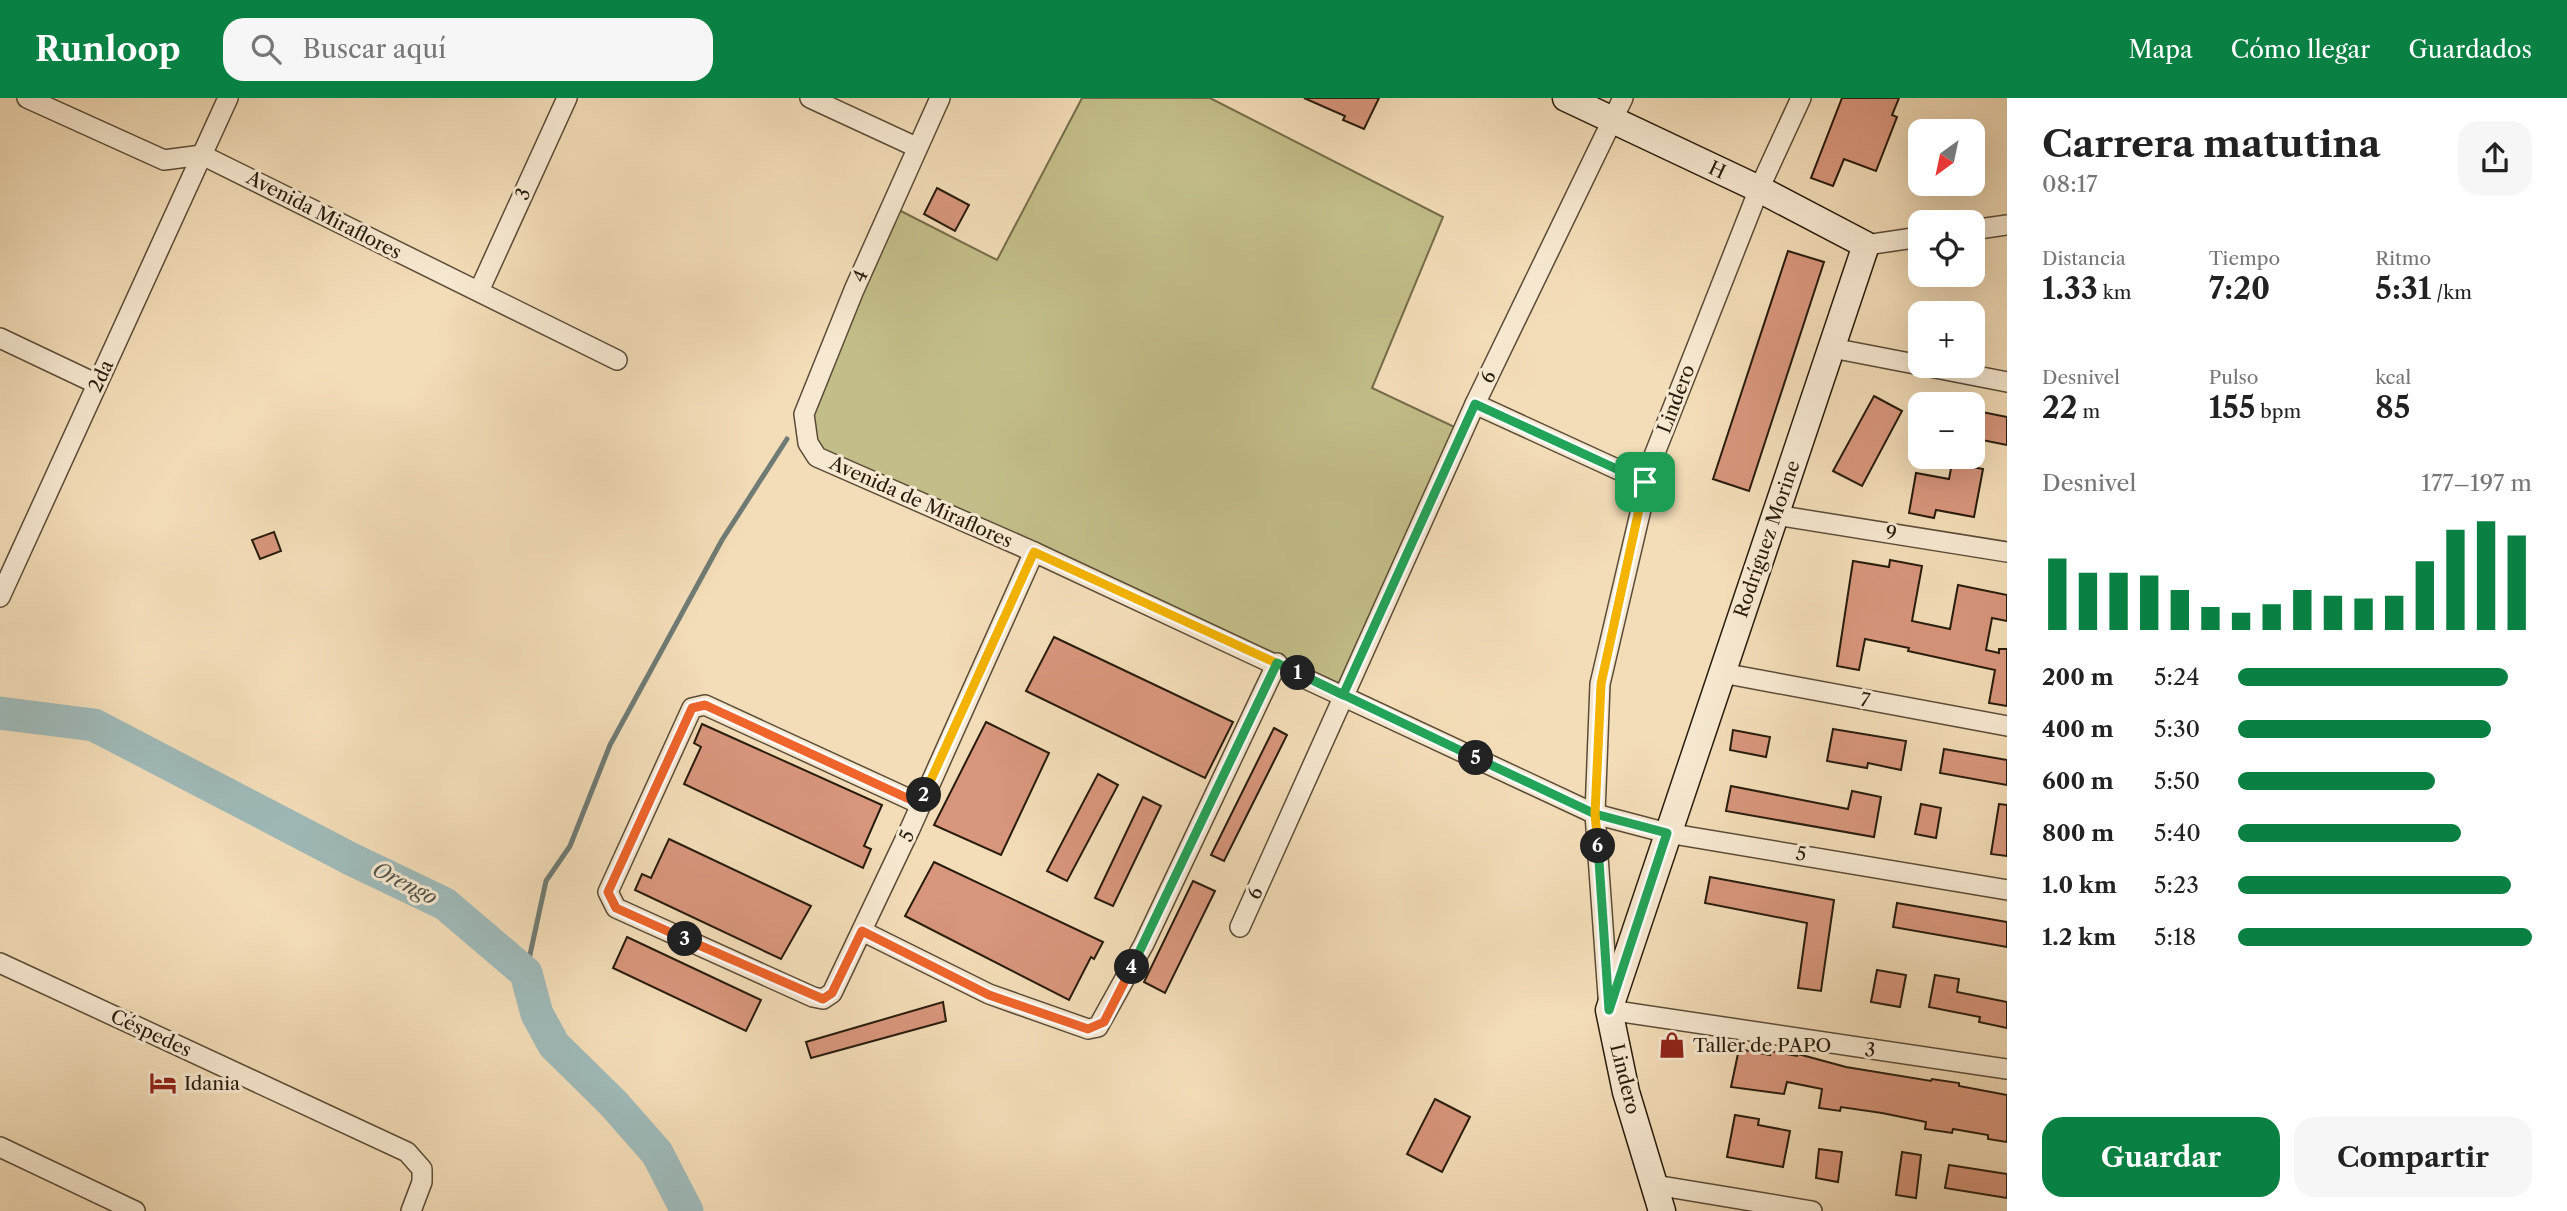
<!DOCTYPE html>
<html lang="es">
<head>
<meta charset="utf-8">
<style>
  body { margin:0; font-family:"Libre Caslon Text",serif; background:#f6f6f6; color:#222; height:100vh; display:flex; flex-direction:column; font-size:26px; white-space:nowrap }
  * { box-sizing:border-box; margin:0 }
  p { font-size:23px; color:#767676 }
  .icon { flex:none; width:38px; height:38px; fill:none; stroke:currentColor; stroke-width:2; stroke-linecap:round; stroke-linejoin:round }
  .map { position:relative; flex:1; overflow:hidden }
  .drawer { display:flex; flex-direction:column; background:#fff; width:560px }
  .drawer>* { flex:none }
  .needle { width:46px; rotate:213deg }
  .controls { position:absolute; left:1908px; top:21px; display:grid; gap:14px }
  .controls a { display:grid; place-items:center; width:77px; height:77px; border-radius:14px; background:#fff; box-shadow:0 7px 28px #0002; font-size:35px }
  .pin { position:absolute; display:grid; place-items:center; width:60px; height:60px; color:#fff; margin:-30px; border-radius:14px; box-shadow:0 4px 10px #0006 }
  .km { position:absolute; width:35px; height:35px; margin:-18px; border-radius:50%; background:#222; color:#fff; font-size:19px; line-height:35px; text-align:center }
  .round { display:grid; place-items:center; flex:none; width:74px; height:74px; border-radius:21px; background:#f6f6f6 }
  .overview { display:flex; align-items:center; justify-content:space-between; height:119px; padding:0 35px }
  h1 { font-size:38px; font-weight:700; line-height:52px }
  .metrics { display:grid; grid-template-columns:repeat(3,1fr); gap:10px; height:119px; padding:7px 35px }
  .metrics div { display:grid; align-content:center }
  .metrics b { font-size:30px; font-weight:700 }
  .metrics small { font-size:19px; font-weight:400 }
  .metrics p { font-size:19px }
  .chart { height:196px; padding:14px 35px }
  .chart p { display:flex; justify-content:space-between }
  .chart svg { width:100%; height:126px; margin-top:7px; stroke:#0b8043; stroke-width:6 }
  .cta { display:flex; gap:14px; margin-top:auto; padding:14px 35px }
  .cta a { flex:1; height:80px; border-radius:21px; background:#0b8043; color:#fff; font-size:28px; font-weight:700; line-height:80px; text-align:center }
  .cta a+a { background:#f6f6f6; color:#222 }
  ul { padding:0 35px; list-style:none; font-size:23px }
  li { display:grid; grid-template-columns:112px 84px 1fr; align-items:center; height:52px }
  li i { height:18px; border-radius:9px; background:#0b8043 }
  header { display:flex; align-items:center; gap:42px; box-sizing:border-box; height:98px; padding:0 35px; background:#0b8043; color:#fff }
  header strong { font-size:33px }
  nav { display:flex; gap:38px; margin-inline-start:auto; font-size:24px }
  .search { width:490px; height:63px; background:#f6f6f6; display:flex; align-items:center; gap:18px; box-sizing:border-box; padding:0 24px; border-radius:21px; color:#767676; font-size:26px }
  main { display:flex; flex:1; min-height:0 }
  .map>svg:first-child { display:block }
  .green { fill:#c3be89; stroke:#766d4a; stroke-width:2 }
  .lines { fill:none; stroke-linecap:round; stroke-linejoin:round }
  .stream { stroke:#6f7b74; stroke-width:5 }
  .river { stroke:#9fbab9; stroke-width:33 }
  .building { fill:#d8967c; stroke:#281c0c; stroke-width:2 }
  .street-casing { stroke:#5b4c37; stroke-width:22 }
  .secondary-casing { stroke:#281c0c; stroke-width:29 }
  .street { stroke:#f7e9d1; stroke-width:19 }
  .secondary { stroke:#f7e9d1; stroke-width:26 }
  .split-1-casing { stroke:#fff; stroke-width:14 }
  .split-2-casing { stroke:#fff; stroke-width:14 }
  .split-3-casing { stroke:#fff; stroke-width:14 }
  .split-4-casing { stroke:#fff; stroke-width:14 }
  .split-5-casing { stroke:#fff; stroke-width:14 }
  .split-6-casing { stroke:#fff; stroke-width:14 }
  .split-7-casing { stroke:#fff; stroke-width:14 }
  .split-1 { stroke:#22a559; stroke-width:9 }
  .split-2 { stroke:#f5b400; stroke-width:9 }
  .split-3 { stroke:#f0652b; stroke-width:9 }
  .split-4 { stroke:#f0652b; stroke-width:9 }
  .split-5 { stroke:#22a559; stroke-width:9 }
  .split-6 { stroke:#22a559; stroke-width:9 }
  .split-7 { stroke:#f5b400; stroke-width:9 }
  .labels { text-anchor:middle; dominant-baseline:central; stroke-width:6; stroke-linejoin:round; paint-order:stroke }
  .street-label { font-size:19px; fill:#281c0c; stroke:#f7e9d1 }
  .poi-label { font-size:19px; fill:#281c0c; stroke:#f7e9d1; text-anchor:start }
  .water-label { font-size:21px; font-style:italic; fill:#525349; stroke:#f7e9d1 }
</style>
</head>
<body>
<header>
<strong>Runloop</strong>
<div class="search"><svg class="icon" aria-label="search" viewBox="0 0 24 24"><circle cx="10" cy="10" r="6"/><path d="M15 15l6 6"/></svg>Buscar aquí</div>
<nav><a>Mapa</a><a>Cómo llegar</a><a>Guardados</a></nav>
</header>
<main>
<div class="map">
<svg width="2007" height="1113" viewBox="0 0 2007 1113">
  <rect width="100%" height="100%" fill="#f3ddb8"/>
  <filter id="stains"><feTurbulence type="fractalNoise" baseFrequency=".00286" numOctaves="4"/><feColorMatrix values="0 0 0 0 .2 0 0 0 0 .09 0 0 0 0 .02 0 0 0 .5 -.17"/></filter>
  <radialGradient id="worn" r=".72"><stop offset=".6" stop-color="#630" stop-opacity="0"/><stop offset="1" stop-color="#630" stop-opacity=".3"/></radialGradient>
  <path class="green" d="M1082,0H1210L1443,119L1372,290L1463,333L1343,597L817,359L804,316L891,108L997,162Z"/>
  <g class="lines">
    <path class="stream" d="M526,875L546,783L570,748L610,647L722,442L787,341"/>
    <path class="river" d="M0,615L94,627L351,761L445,806L526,875L537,916L554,947L613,1005L657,1055L687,1113"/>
  </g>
  <g class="building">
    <path d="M1304,0H1379L1364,31L1343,22L1345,18Z"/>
    <path d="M1842,0H1899L1892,17L1897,19L1876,73L1844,61L1833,88L1811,80Z"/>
    <path d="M937,90L969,107L955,133L924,116Z"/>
    <path d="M1788,153L1824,164L1749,393L1713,381Z"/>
    <path d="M1874,298L1902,313L1862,388L1833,373Z"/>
    <path d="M1972,312L2007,319V347L1972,340Z"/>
    <path d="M1952,365L1983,371L1974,419L1936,412L1934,420L1909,415L1916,375L1949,381Z"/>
    <path d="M274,434L281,453L260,461L252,442Z"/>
    <path d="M1890,462L1922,468L1912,523L1950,531L1958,487L2007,497V523L1992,520L1986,552L1999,555V551H2007V608L1989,605L1995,572L1908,553L1909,550L1865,541L1859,572L1837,568L1853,463L1889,469Z"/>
    <path d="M1054,539L1233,624L1205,680L1026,593Z"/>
    <path d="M986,624L1049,655L1001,757L934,727Z"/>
    <path d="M702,626L882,707L864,748L871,751L863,770L684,686L701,649L694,645Z"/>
    <path d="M1274,630L1287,637L1224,763L1211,757Z"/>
    <path d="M1833,631L1906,643L1901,672L1868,665L1867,670L1827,663Z"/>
    <path d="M1733,632L1770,639L1766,659L1730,652Z"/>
    <path d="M1944,651L2007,662V687L1940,675Z"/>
    <path d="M1098,676L1118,687L1067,783L1047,773Z"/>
    <path d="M1731,688L1848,711L1852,693L1881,699L1874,739L1726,713Z"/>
    <path d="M1143,699L1161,708L1113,808L1095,800Z"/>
    <path d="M1921,706L1941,710L1936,740L1915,736Z"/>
    <path d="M1999,706L2007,707V758L1991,756Z"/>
    <path d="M669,741L811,808L781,861L635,792L642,776L651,780Z"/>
    <path d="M934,764L1103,844L1094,861L1091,859L1069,902L905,818Z"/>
    <path d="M1710,779L1834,802L1821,893L1798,890L1807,825L1705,805Z"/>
    <path d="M1193,783L1215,793L1165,895L1144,884Z"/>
    <path d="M1897,805L2007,824V849L1893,829Z"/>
    <path d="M627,839L761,902L746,933L613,870Z"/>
    <path d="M1877,872L1906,877L1900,909L1871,904Z"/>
    <path d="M1935,877L1959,881L1957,894L2007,904V930L1979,924L1980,919L1929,909Z"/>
    <path d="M943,904L946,923L811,960L806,944Z"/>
    <path d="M1739,951L1770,957V953L1797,958L1798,956L1846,969L1931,983L1932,981L1959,985V988L2007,997V1044L1988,1041V1037L1953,1031L1952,1035L1925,1031L1926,1024L1882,1015L1841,1009L1840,1013L1819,1010L1822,991L1787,984L1784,996L1731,989Z"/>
    <path d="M1435,1001L1470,1019L1442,1074L1407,1056Z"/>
    <path d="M1735,1017L1759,1021L1758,1027L1790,1033L1783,1069L1727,1059Z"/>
    <path d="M1819,1051L1842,1054L1838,1084L1816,1080Z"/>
    <path d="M1902,1054L1921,1057L1916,1100L1896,1097Z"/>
    <path d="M1949,1067L2007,1076V1100L1945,1090Z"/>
  </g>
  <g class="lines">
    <defs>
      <g id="street">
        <path d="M27,0L164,62L202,57L617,262"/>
        <path d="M810,0L916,49"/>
        <path d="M940,0L854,192L804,316L808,345L817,359L1034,454L1595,716L1667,735L2007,792"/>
        <path d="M1801,0L1759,91L1653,360L1600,586L1595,716L1609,912L2007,971"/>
        <path d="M1972,132L2007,127"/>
        <path d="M1866,147L1920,139"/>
        <path d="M479,193L567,0"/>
        <path d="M0,240L97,286"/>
        <path d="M1832,250L1920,267"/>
        <path d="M1925,268L2007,284"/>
        <path d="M1475,306L1645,384"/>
        <path d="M1775,417L2007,454"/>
        <path d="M0,499L228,0"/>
        <path d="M1722,575L2007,628"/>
        <path d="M920,706L705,607L692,610L608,794L616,810L813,899L823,901L832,895L910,731L1034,454"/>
        <path d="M1240,829L1475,306L1623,0"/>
        <path d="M862,833L989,896L1088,931L1098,929L1144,846L1277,565"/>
        <path d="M0,865L407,1054L422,1071V1084L411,1113"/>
        <path d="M0,1049L135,1113"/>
        <path d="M1655,1087L1812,1113"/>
      </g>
      <path id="secondary" d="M1566,0L1759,91L1866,147L1609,912L1626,994L1662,1113"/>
    </defs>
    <use href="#street" class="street-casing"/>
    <use href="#secondary" class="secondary-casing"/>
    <use href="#street" class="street"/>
    <use href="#secondary" class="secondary"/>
  </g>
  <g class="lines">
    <defs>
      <path id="split-1" d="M1298,575L1343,597L1475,306L1645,384"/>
      <path id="split-2" d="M924,697L1034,454L1298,575"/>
      <path id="split-3" d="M685,841L616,810L608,794L692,610L705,607L920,706L924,697"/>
      <path id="split-4" d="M685,841L823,901L832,895L862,833L989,897L1088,931L1104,924L1132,869"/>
      <path id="split-5" d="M1132,869L1277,565L1476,660"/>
      <path id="split-6" d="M1476,660L1595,716L1667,735L1609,912L1598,748"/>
      <path id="split-7" d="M1598,748L1595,716L1601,586L1645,384"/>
    </defs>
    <use href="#split-1" class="split-1-casing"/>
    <use href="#split-2" class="split-2-casing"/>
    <use href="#split-3" class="split-3-casing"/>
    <use href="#split-4" class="split-4-casing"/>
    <use href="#split-5" class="split-5-casing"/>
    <use href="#split-6" class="split-6-casing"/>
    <use href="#split-7" class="split-7-casing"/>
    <use href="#split-1" class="split-1"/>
    <use href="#split-2" class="split-2"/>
    <use href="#split-3" class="split-3"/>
    <use href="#split-4" class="split-4"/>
    <use href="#split-5" class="split-5"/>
    <use href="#split-6" class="split-6"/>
    <use href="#split-7" class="split-7"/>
  </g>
  <defs>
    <symbol id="shop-bare" viewBox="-9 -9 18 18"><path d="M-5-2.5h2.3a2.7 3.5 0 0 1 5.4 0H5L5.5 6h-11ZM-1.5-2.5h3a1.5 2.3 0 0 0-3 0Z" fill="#8f2418" stroke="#f7e9d1" stroke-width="2.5" paint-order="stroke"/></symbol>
    <symbol id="hotel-bare" viewBox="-9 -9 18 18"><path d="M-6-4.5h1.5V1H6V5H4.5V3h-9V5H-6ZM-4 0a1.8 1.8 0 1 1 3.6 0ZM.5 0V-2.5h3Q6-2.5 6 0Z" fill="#8f2418" stroke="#f7e9d1" stroke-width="2.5" paint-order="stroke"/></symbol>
  </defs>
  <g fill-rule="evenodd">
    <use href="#shop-bare" x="1653" y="928" width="38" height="38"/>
    <use href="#hotel-bare" x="144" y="966" width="38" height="38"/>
  </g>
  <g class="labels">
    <g class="street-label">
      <text transform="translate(1717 72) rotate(25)">H</text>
      <text transform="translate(523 96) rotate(-65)">3</text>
      <text transform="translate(324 117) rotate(27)">Avenida Miraflores</text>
      <text transform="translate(860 178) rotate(-66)">4</text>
      <text transform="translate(101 278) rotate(-65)">2da</text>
      <text transform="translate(1488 279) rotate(-64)">6</text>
      <text transform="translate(1676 301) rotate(-69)">Lindero</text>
      <text transform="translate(921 404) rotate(24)">Avenida de Miraflores</text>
      <text transform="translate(1891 435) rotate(9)">9</text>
      <text transform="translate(1767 441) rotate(-71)">Rodríguez Morine</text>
      <text transform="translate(1865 602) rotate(11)">7</text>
      <text transform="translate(907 738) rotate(-66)">5</text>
      <text transform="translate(1801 756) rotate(9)">5</text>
      <text transform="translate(1255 795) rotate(-66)">6</text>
      <text transform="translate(151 935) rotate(25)">Céspedes</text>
      <text transform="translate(1870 952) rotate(8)">3</text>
      <text transform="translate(1625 981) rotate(76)">Lindero</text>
    </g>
    <g class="poi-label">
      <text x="1693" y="947">Taller de PAPO</text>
      <text x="184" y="985">Idania</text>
    </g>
    <g class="water-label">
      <text transform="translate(405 785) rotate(27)">Orengo</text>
    </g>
  </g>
  <rect width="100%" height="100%" filter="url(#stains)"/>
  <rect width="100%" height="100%" fill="url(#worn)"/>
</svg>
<div class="controls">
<a><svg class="needle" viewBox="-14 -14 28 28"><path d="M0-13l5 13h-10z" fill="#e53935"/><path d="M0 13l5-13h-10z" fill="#767676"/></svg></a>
<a><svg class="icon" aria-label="locate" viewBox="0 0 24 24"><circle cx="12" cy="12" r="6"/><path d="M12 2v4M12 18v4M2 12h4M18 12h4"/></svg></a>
<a>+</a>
<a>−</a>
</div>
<div class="pin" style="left:1645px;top:384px;background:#1e9e55"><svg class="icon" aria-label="arrive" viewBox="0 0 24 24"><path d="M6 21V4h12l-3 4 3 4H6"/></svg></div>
<b class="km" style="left:1298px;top:575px">1</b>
<b class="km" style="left:924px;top:697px">2</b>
<b class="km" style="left:685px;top:841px">3</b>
<b class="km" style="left:1132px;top:869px">4</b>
<b class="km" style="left:1476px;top:660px">5</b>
<b class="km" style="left:1598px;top:748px">6</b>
</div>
<section class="drawer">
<div class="overview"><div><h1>Carrera matutina</h1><p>08:17</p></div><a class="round"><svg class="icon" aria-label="share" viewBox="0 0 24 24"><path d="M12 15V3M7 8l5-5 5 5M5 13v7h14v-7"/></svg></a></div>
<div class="metrics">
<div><p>Distancia</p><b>1.33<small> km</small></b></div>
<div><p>Tiempo</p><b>7:20</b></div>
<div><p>Ritmo</p><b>5:31<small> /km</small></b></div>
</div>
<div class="metrics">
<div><p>Desnivel</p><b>22<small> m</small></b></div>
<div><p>Pulso</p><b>155<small> bpm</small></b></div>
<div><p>kcal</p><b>85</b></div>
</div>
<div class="chart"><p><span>Desnivel</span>177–197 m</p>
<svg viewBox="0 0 160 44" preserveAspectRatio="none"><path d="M5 44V19M15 44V24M25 44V24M35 44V25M45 44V30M55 44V36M65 44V38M75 44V35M85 44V30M95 44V32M105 44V33M115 44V32M125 44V20M135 44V9M145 44V6M155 44V11"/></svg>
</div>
<ul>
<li><b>200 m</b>5:24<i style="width:92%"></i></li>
<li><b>400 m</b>5:30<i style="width:86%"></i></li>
<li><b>600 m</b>5:50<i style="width:67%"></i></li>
<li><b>800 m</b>5:40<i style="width:76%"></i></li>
<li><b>1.0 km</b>5:23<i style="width:93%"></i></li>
<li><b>1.2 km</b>5:18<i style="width:100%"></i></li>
</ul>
<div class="cta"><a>Guardar</a><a>Compartir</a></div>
</section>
</main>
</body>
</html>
